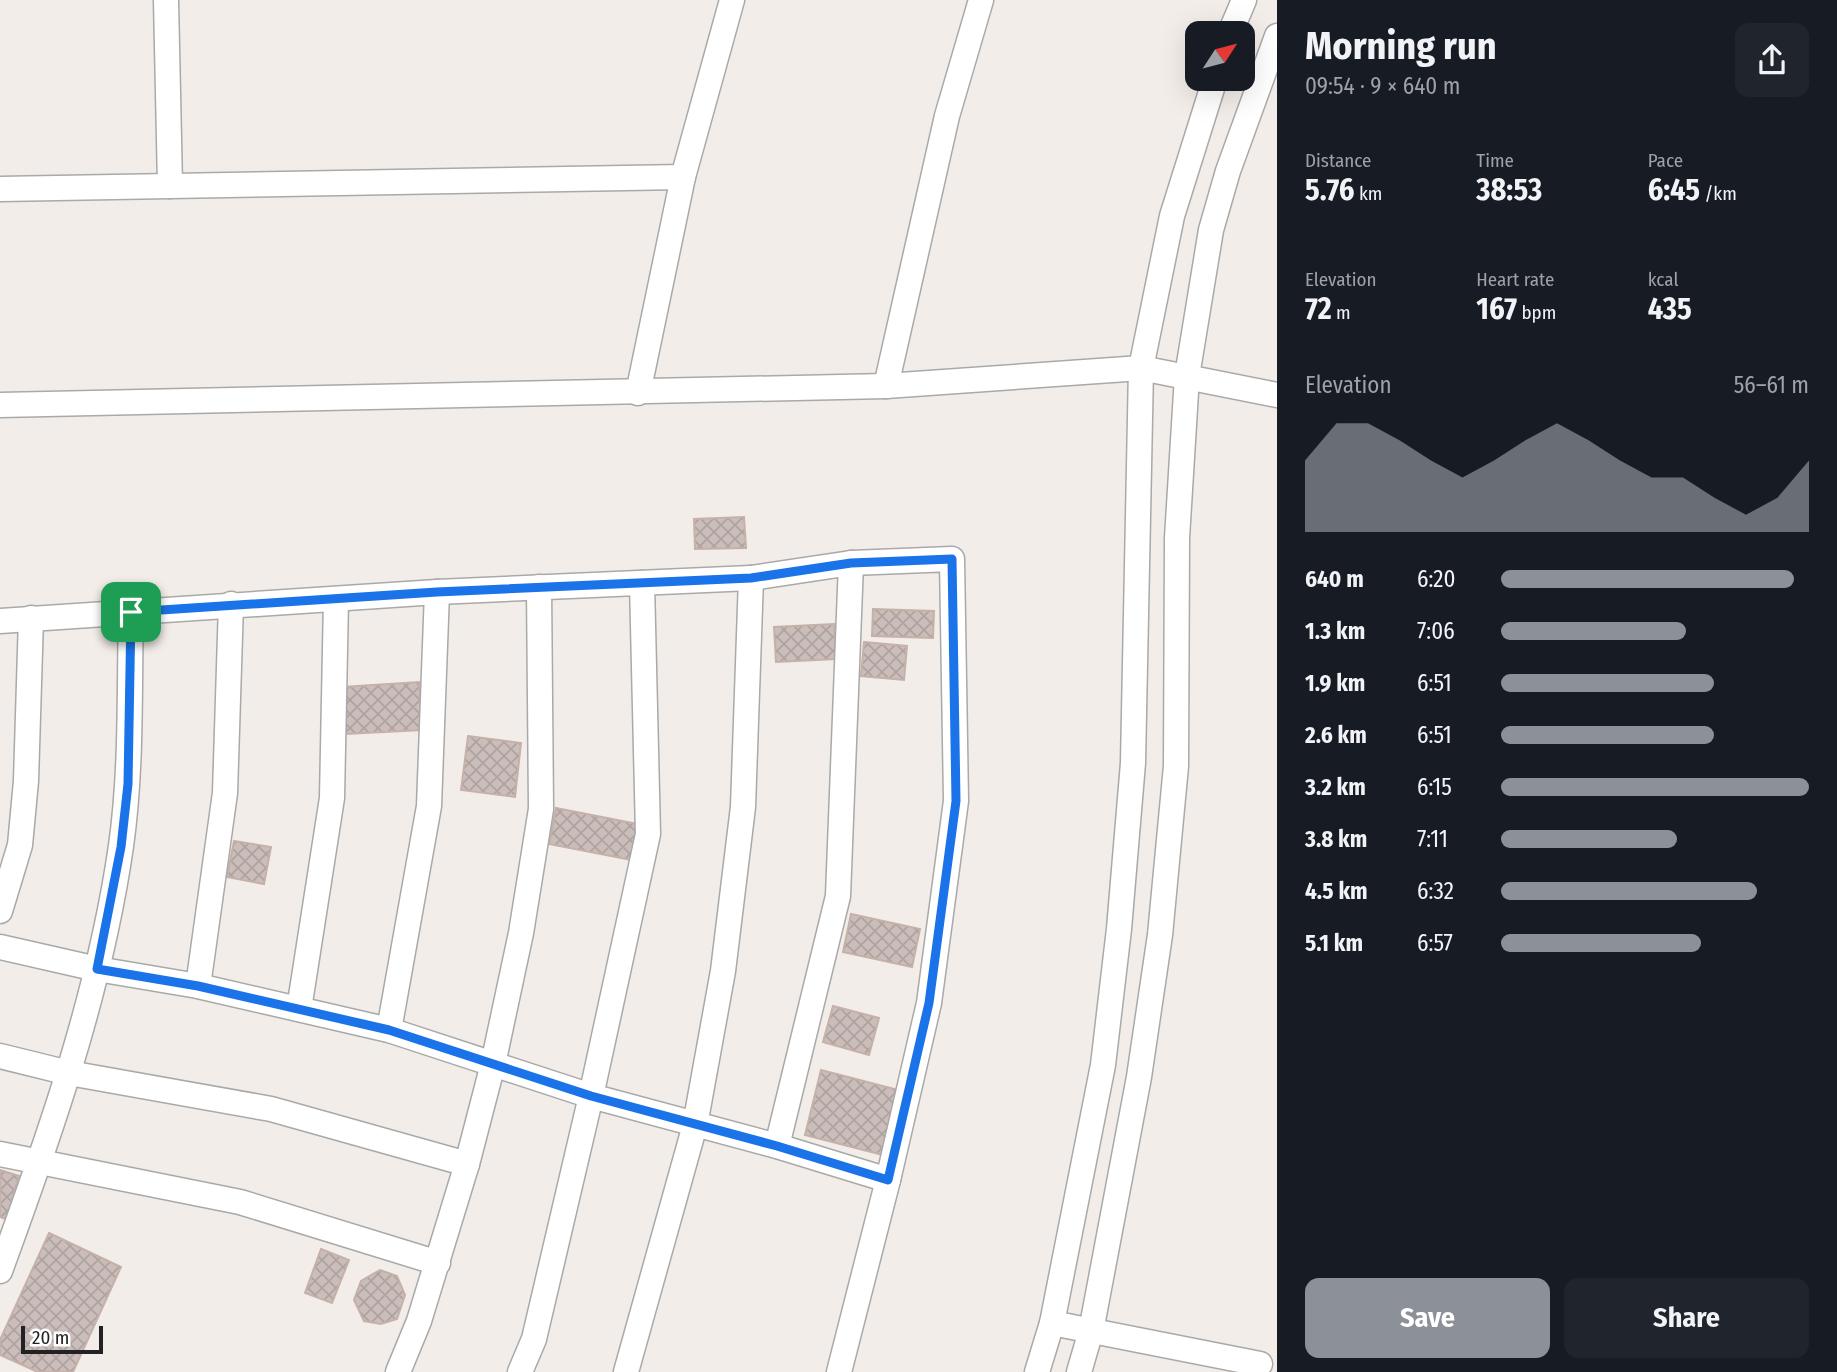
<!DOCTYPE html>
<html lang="en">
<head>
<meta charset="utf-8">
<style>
  body { margin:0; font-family:"Fira Sans Condensed",sans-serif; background:#20242c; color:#f1f3f6; height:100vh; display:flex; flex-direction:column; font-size:26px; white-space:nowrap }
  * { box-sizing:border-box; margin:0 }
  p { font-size:23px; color:#9ea1a6 }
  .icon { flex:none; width:38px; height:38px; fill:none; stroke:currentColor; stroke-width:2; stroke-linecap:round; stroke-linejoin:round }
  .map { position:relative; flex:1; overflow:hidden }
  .details { display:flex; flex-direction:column; background:#171b24; width:560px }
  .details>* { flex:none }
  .needle { width:46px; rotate:54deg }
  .tools { position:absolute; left:1185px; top:21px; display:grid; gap:14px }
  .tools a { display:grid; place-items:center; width:70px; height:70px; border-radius:14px; background:#171b24; box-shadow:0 7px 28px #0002; font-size:35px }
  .scale { position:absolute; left:21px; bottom:18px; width:82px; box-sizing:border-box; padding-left:7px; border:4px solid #222; border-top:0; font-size:19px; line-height:24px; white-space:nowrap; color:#222; -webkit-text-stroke:5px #fff; paint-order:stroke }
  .pin { position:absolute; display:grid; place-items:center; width:60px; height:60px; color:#fff; margin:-30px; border-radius:14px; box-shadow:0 4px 10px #0006 }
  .round { display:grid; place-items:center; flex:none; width:74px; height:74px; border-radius:14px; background:#20242c }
  .headline { display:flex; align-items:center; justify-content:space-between; height:119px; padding:0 28px }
  h1 { font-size:38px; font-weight:700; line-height:52px }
  .stats { display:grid; grid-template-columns:repeat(3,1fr); gap:10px; height:119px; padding:7px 28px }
  .stats div { display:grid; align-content:center }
  .stats b { font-size:30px; font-weight:700 }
  .stats small { font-size:19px; font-weight:400 }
  .stats p { font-size:19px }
  .chart { height:196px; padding:14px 28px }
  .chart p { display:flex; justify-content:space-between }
  .chart svg { width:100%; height:126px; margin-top:7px; fill:#8c9099; opacity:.7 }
  .action { display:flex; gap:14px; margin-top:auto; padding:14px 28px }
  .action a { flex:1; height:80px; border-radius:14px; background:#8c9099; color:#fff; font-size:28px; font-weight:700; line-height:80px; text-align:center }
  .action a+a { background:#20242c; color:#f1f3f6 }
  ul { padding:0 28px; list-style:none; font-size:23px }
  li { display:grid; grid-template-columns:112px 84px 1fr; align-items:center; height:52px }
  li i { height:18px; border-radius:9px; background:#8c9099 }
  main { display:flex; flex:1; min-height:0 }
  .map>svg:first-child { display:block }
  .building { fill:url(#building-cross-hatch); stroke:#c6b1a8; stroke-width:2 }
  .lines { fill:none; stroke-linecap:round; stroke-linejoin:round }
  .minor-casing { stroke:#a9a9a9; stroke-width:27 }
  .minor { stroke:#fff; stroke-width:24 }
  .route-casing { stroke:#fff; stroke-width:14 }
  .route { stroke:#1a73e8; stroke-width:9 }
</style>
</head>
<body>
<main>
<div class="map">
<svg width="1277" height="1372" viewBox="0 0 1277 1372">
  <defs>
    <pattern id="building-cross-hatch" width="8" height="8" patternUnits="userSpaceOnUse" patternTransform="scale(1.75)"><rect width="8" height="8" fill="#cbbeba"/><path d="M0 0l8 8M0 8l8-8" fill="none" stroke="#aea3a0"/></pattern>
  </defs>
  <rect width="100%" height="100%" fill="#f2ede8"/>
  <g class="building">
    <path d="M744,517L746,548L695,549L694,519Z"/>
    <path d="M873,609L934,611L933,638L872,636Z"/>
    <path d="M834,624L836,659L776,662L774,627Z"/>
    <path d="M864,642L907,646L904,680L861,676Z"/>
    <path d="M419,682L422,730L346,734L343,687Z"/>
    <path d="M468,736L521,743L515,797L461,790Z"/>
    <path d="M556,808L643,825L637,861L549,844Z"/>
    <path d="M234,841L271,847L264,884L227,877Z"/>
    <path d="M851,914L920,929L912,967L843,952Z"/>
    <path d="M833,1006L879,1018L869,1055L823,1042Z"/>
    <path d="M821,1070L902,1091L887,1156L805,1135Z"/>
    <path d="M0,1170L19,1176L6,1219L0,1217Z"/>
    <path d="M49,1233L121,1267L73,1372H38L0,1355V1340Z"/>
    <path d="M321,1249L349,1260L332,1303L305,1293Z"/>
    <path d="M380,1270L397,1276L405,1295L397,1319L381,1324L364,1321L354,1300L361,1281Z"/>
  </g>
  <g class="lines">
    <defs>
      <g id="minor">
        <path d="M166,0L170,186"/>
        <path d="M1230,33L1244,0"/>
        <path d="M0,189L683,177"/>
        <path d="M886,386L947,116L981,0"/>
        <path d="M638,393L683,177L732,0"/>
        <path d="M0,405L886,386L1141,368L1277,395"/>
        <path d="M0,621L437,592L751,578L851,563L952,559L956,801L929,1003L888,1180L839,1372"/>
        <path d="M0,911L20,845L26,781L31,618"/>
        <path d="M0,947L97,969L198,986L389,1030L591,1096L777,1146L888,1180"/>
        <path d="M198,986L225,793L231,604"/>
        <path d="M299,1009L332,798L336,600"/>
        <path d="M389,1030L429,806L437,592"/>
        <path d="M0,1056L69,1073L271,1109L467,1164"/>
        <path d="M777,1146L838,896L851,563"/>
        <path d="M0,1154L240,1202L438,1263"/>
        <path d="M0,1271C51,1132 100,992 121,846C132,768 129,690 131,612"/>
        <path d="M1052,1323L1260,1364"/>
        <path d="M398,1372L419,1321L467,1164L493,1064L521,933L541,809L539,587"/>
        <path d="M520,1372L534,1339L591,1096L648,834L642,583"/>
        <path d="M626,1372L695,1125L723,971L743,807L751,578"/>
        <path d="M1037,1372L1052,1323L1103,1065L1119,929L1133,763L1141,368L1172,216L1215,79"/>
        <path d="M1079,1372L1091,1331L1139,1077L1160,935L1176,766L1177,538L1187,376L1211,230L1228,171L1277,36"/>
      </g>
    </defs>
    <use href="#minor" class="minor-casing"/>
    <use href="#minor" class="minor"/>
  </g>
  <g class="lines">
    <defs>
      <path id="route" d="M952,559L956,801L929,1003L888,1180L777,1146L591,1096L389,1030L198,986L97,969L121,847L128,784L131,612L437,592L751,578L851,563Z"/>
    </defs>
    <use href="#route" class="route-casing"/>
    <use href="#route" class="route"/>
  </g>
</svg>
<div class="tools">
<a><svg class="needle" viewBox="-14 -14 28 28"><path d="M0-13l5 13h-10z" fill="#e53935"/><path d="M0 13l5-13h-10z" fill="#9ea1a6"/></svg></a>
</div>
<div class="scale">20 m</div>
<div class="pin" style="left:131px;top:612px;background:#1e9e55"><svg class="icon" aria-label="arrive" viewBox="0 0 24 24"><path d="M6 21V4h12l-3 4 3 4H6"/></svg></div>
</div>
<section class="details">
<div class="headline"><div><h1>Morning run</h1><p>09:54 · 9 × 640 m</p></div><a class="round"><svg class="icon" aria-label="share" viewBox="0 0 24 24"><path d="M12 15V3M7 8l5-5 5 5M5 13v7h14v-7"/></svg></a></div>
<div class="stats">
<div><p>Distance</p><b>5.76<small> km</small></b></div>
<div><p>Time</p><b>38:53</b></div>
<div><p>Pace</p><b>6:45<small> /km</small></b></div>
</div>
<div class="stats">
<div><p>Elevation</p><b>72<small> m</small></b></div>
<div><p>Heart rate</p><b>167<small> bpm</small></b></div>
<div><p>kcal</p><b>435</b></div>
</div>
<div class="chart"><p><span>Elevation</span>56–61 m</p>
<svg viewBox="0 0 160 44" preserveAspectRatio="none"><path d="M0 44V19L10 6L20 6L30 12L40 19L50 25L60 19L70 12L80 6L90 12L100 19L110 25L120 25L130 32L140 38L150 32L160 19V44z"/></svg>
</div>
<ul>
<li><b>640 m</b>6:20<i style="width:95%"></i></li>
<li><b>1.3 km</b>7:06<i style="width:60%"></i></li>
<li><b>1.9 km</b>6:51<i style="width:69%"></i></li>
<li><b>2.6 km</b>6:51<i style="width:69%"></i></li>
<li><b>3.2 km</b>6:15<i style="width:100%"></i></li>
<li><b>3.8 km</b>7:11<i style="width:57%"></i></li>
<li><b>4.5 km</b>6:32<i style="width:83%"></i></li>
<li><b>5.1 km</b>6:57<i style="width:65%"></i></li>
</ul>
<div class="action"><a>Save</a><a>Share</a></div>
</section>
</main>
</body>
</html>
